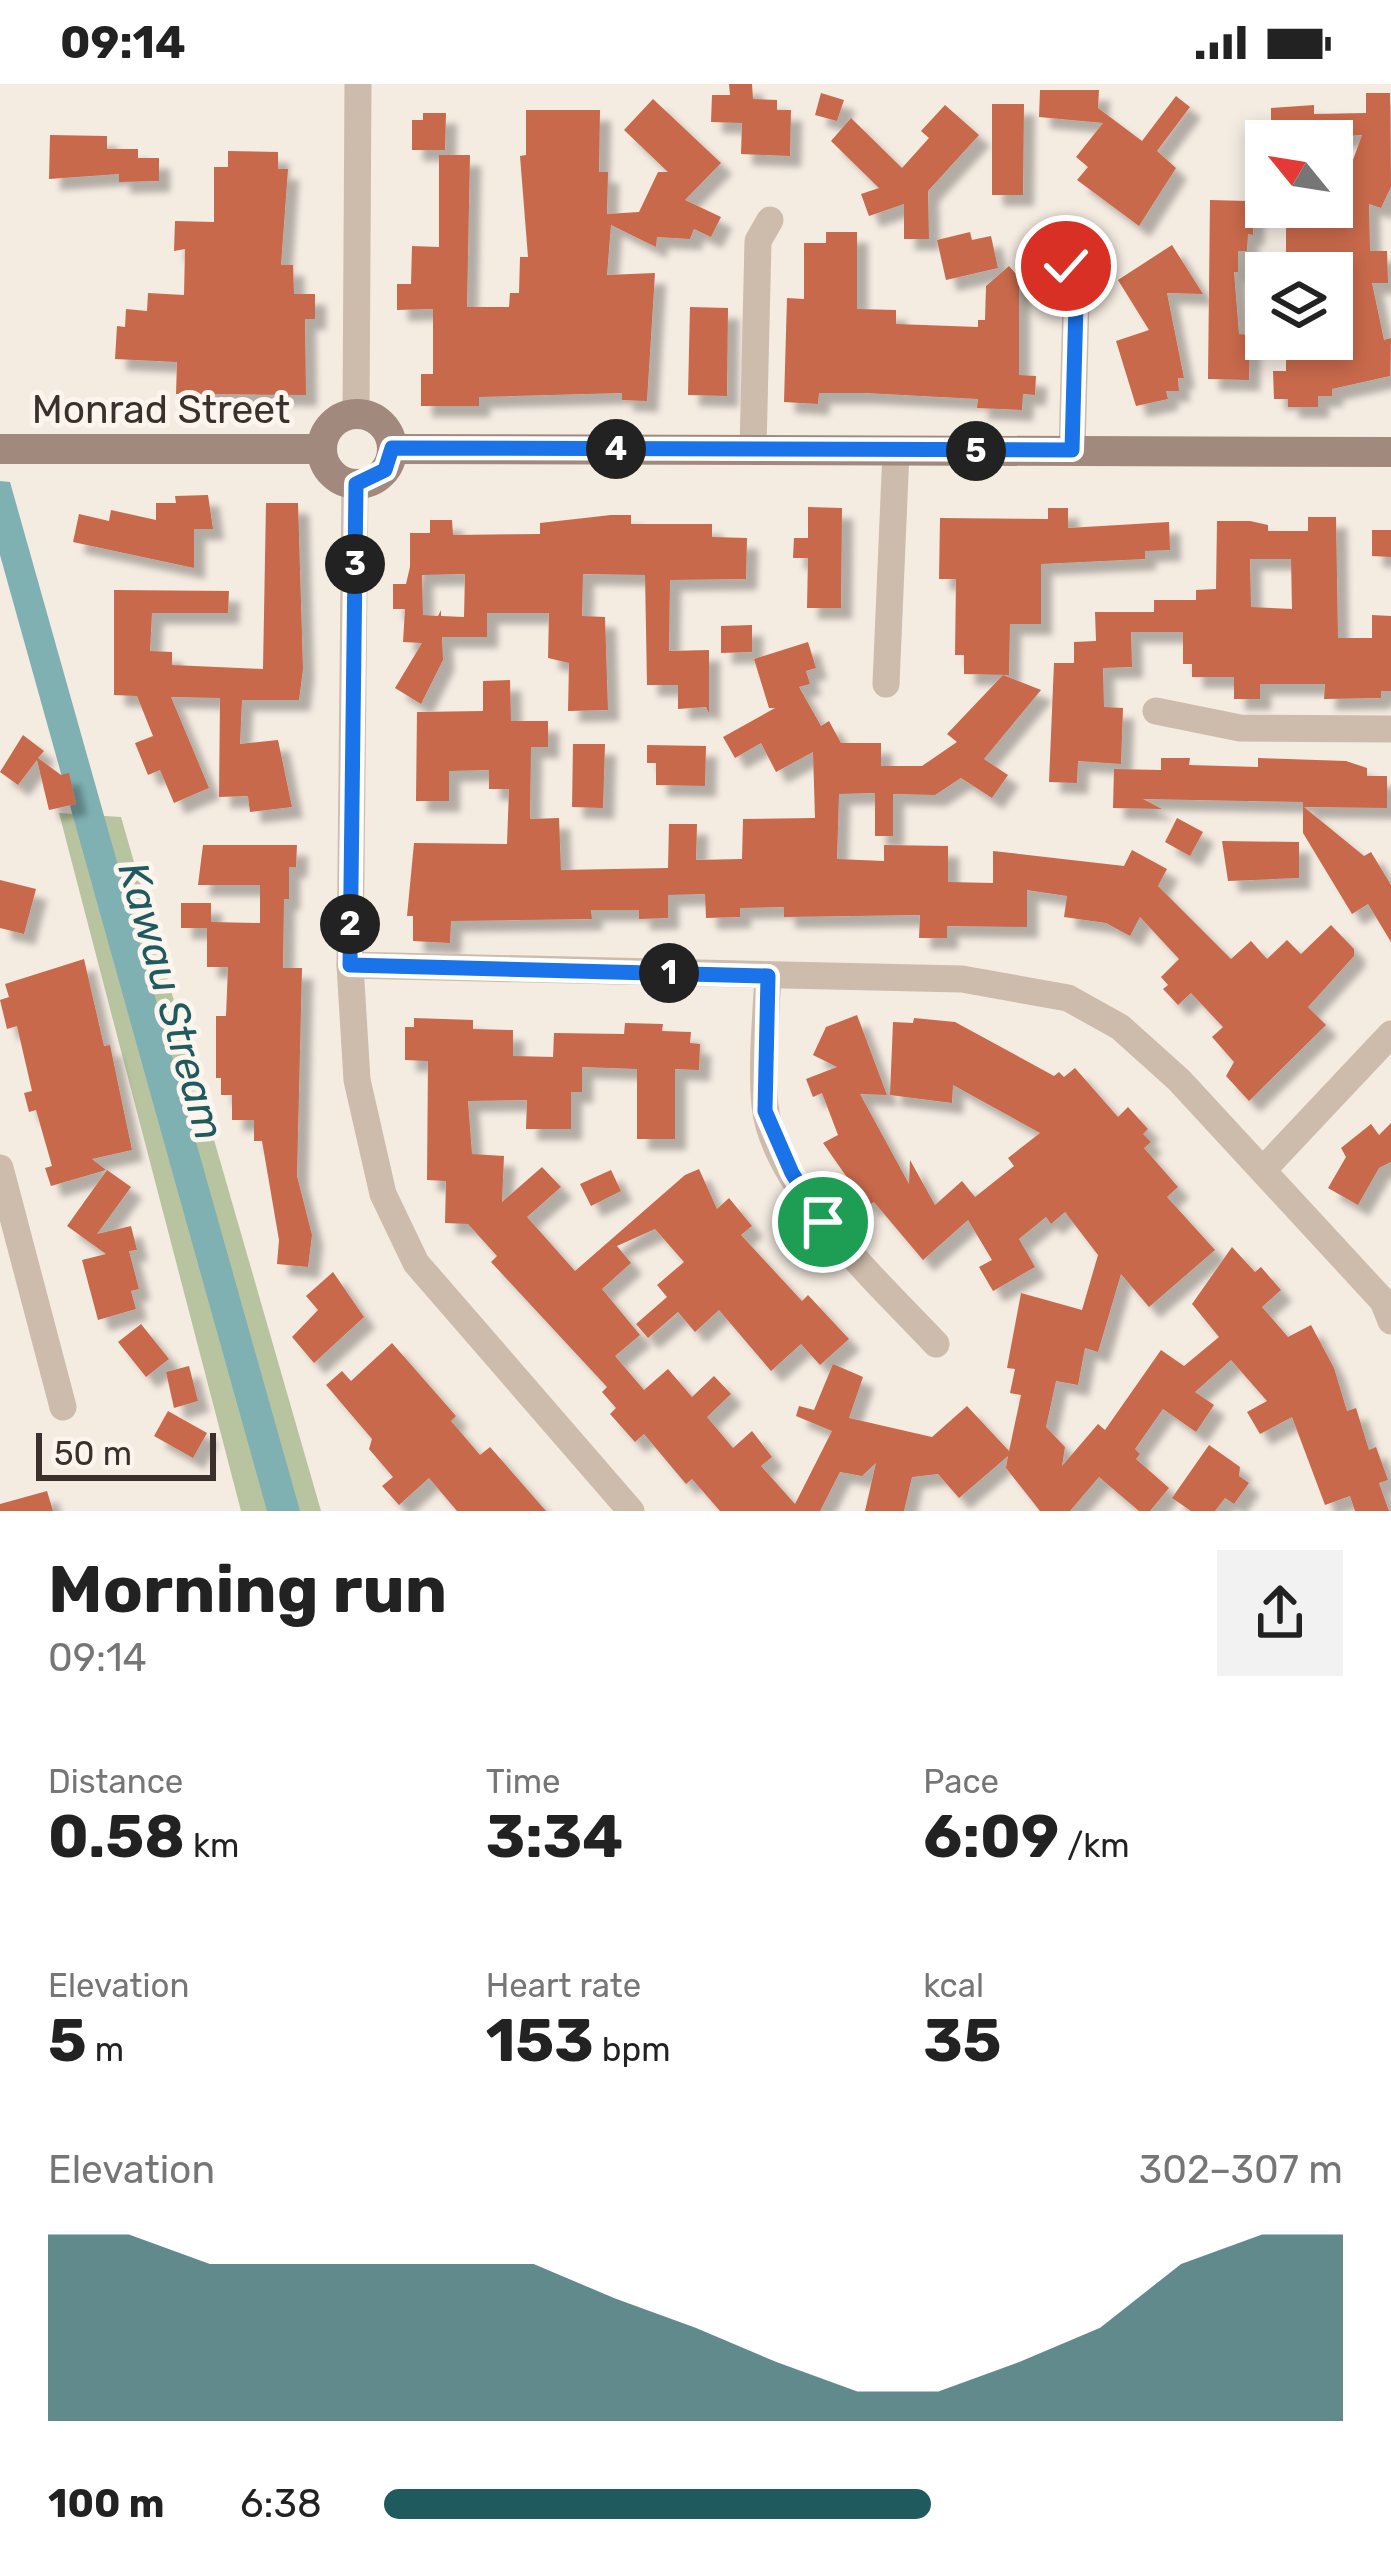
<!DOCTYPE html>
<html lang="en">
<head>
<meta charset="utf-8">
<style>
  body { margin:0; font-family:Rubik,sans-serif; background:#f2f2f2; color:#222; height:100vh; display:flex; flex-direction:column; font-size:45px; white-space:nowrap }
  * { box-sizing:border-box; margin:0 }
  p { font-size:39px; color:#767676 }
  .icon { flex:none; width:66px; height:66px; fill:none; stroke:currentColor; stroke-width:2; stroke-linecap:round; stroke-linejoin:round }
  .map { position:relative; height:1427px; overflow:hidden }
  .drawer { display:flex; flex-direction:column; background:#fff; flex:1 }
  .drawer>* { flex:none }
  .needle { width:78px; rotate:300deg }
  .fabs { position:absolute; left:1245px; top:36px; display:grid; gap:24px }
  .fabs a { display:grid; place-items:center; width:108px; height:108px; border-radius:0px; background:#fff; box-shadow:0 6px 18px #0003; font-size:60px }
  .scale { position:absolute; left:36px; bottom:30px; width:180px; box-sizing:border-box; padding-left:12px; border:6px solid #3b302b; border-top:0; font-size:33px; line-height:42px; white-space:nowrap; color:#3b302b; -webkit-text-stroke:9px #fbf5ee; paint-order:stroke }
  .pin { position:absolute; display:grid; place-items:center; width:102px; height:102px; color:#fff; margin:-51px; border:6px solid #fff; border-radius:50%; box-shadow:0 3px 12px #0007 }
  .km { position:absolute; width:60px; height:60px; margin:-30px; border-radius:50%; background:#222; color:#fff; font-size:33px; line-height:60px; text-align:center }
  .round { display:grid; place-items:center; flex:none; width:126px; height:126px; border-radius:0px; background:#f2f2f2 }
  .summary { display:flex; align-items:center; justify-content:space-between; height:204px; padding:0 48px }
  h1 { font-size:66px; font-weight:700; line-height:90px }
  .figures { display:grid; grid-template-columns:repeat(3,1fr); gap:18px; height:204px; padding:12px 48px }
  .figures div { display:grid; align-content:center }
  .figures b { font-size:60px; font-weight:700 }
  .figures small { font-size:33px; font-weight:400 }
  .figures p { font-size:33px }
  .chart { height:336px; padding:24px 48px }
  .chart p { display:flex; justify-content:space-between }
  .chart svg { width:100%; height:216px; margin-top:12px; fill:#1f5a5e; opacity:.7 }
  ul { padding:0 48px; list-style:none; font-size:39px }
  li { display:grid; grid-template-columns:192px 144px 1fr; align-items:center; height:90px }
  li i { height:30px; border-radius:15px; background:#1f5a5e }
  .status { display:flex; justify-content:space-between; align-items:center; height:84px; padding:0 60px; background:#fff; direction:ltr }
  .status svg { height:33px; fill:currentColor }
  .map>svg:first-child { display:block }
  .green { fill:#b8c4a0 }
  .water { fill:#7fb0b2 }
  .building { fill:#c8694b; fill-rule:evenodd; filter:url(#shadow) }
  .lines { fill:none; stroke-linecap:round; stroke-linejoin:round }
  .street { stroke:#cdbbac; stroke-width:27 }
  .secondary { stroke:#a18a7d; stroke-width:30 }
  .route-casing { stroke:#fff; stroke-width:24 }
  .route { stroke:#1a73e8; stroke-width:15 }
  .labels { text-anchor:middle; dominant-baseline:central; stroke-width:10; stroke-linejoin:round; paint-order:stroke }
  .street-label { font-size:39px; fill:#3b302b; stroke:#fbf5ee }
  .water-label { font-size:42px; font-style:italic; fill:#1f5a5e; stroke:#fbf5ee }
</style>
</head>
<body>
<div class="status"><b>09:14</b><svg viewBox="0 0 49 12"><path d="M0 12V9h3v3zM5 12V6h3v6zM10 12V3h3v9zM15 12V0h3v12zM26 1h20v11H26zM47 4h2v5h-2z"/></svg></div>
<div class="map">
<svg width="1391" height="1427" viewBox="0 0 1391 1427">
  <defs>
    <filter id="shadow"><feDropShadow dx="11" dy="11" stdDeviation="3" flood-color="#0004"/></filter>
  </defs>
  <rect width="100%" height="100%" fill="#f4ebe1"/>
  <path class="green" d="M59,729L121,733L321,1427H241Z"/>
  <path class="water" d="M0,397L10,398L300,1427H267L0,471Z"/>
  <g class="building">
    <path d="M729,0H752L753,15L777,16V26H791L790,72L741,70L742,39L711,38L712,11H730Z"/>
    <path d="M1040,6H1099L1098,24L1142,57L1176,12L1190,23L1157,67L1176,84L1139,142L1077,96L1088,83L1076,73L1103,39L1039,33Z"/>
    <path d="M821,9L844,16L837,37L815,31Z"/>
    <path d="M1366,9H1390L1391,103L1381,124L1369,120L1370,167H1387L1388,199H1372L1384,256L1391,254L1390,292L1332,305V312H1318V323H1288V315H1274L1273,287H1286V255H1337L1339,189H1293V179H1286V123H1336L1362,51L1271,57V24L1314,21V30L1366,29Z"/>
    <path d="M653,15L721,79L685,116L721,133L711,153L694,145L690,155L657,153L656,163L611,141L607,191L655,189L647,317L622,316V309L479,313V322H421V290H433V225L397,226V200H411L412,162L439,163V71H470L467,223H509L510,209H519L520,173H528L520,72L526,71V26H600L599,88H608L607,130L639,128L658,88H668L624,46Z"/>
    <path d="M992,20H1024L1023,111H992Z"/>
    <path d="M945,21L979,51L928,107L929,155H904V120L869,132L861,110L879,104L831,57L851,34L902,84L929,54L921,47Z"/>
    <path d="M423,29H446L445,66H412V36H423Z"/>
    <path d="M50,51L107,52V65H138V74H159V97L119,98V90L49,95Z"/>
    <path d="M228,67L278,68V85H288L281,181H293L294,210H315V235H305L306,311L176,310L177,278L115,275L117,242L125,243L126,225L147,227L148,209L184,211L185,165L174,167L175,137L214,138V83H228Z"/>
    <path d="M1210,116L1248,117V123H1254L1253,151L1248,150L1247,167H1238V188H1234L1239,250L1250,251L1249,296L1208,295Z"/>
    <path d="M826,148H857V225L896,226V240L978,243V236H985L986,202L1009,182L1024,199L1019,203V291L1036,292L1035,311L1023,310L1022,326L977,324L978,315L865,309H819L818,320L784,318L787,214L804,215V159H826Z"/>
    <path d="M970,148L972,156L991,152L998,184L946,196L937,156Z"/>
    <path d="M1172,161L1203,210L1167,209L1184,294H1178L1179,307H1166L1168,315L1136,322L1116,257L1149,246L1118,196Z"/>
    <path d="M690,223L728,224L727,312L688,311Z"/>
    <path d="M208,411L213,445H194V484L73,458L79,430L109,437L111,426L156,436V419H176L175,412Z"/>
    <path d="M266,419H298L303,585L299,616H242L240,660L278,656L292,723L250,728L248,712L219,713L220,614L171,613L209,704L174,719L160,686L148,691L135,659L153,652L137,612L114,611V506L229,507L228,529H152L150,567L172,568V581L263,585Z"/>
    <path d="M808,423L842,424L841,524H807L808,474H793L794,454H808Z"/>
    <path d="M1048,424H1068V444L1169,438L1170,466L1145,467V475L1041,480V540H1010L1009,591L964,590V571H955L956,495H939L940,434L1048,435Z"/>
    <path d="M611,431H631V440H712V453L747,454L746,495L670,496L669,567L709,566V629L706,623L678,625V601H647L645,491L583,490L582,532L605,533L608,626L568,627L569,579L548,574L549,529H487V553H442L443,576L421,620L395,604L422,559L403,558L405,525H393V500H406L410,483V449H430V436H452L453,451L540,450V439ZM465,490L464,533L441,532V526L438,532L423,531L422,491Z"/>
    <path d="M1308,433H1336L1338,554H1372V531L1391,532V607H1381V614L1324,615L1325,600H1260V615H1234V593H1192V580H1183V548H1131L1132,583L1103,584L1104,623L1123,624L1121,680L1078,677L1077,699L1049,698L1054,579H1074V558L1096,557L1095,528H1154V516H1196V506L1216,505L1217,437H1250L1268,441V447H1308ZM1250,475H1291L1292,525L1251,523Z"/>
    <path d="M1372,446H1391V473L1372,472Z"/>
    <path d="M752,541V568L721,569V542Z"/>
    <path d="M808,558L816,584L806,587L810,600L799,603L821,642L829,637L841,659H881V682H922L957,658L947,650L1003,591L1041,606L984,675L1008,691L992,714L961,694L935,711L893,710V752H875V709L839,710L837,775L884,777V761L948,762V798L993,799V767L1124,782L1132,766L1167,785L1158,802L1231,875L1251,857L1267,875L1287,856L1301,870L1331,841L1354,865V872L1308,923L1326,941L1249,1017L1226,992L1234,978L1212,953L1223,943L1191,909L1178,921L1163,905L1168,901L1161,893L1179,875L1140,833L1130,852L1106,839L1064,833L1067,812L1027,806V843L947,842V854H919L920,831L784,833V823L740,824V833L706,834L705,810L668,811V834L639,835V826H591L592,835L451,837L450,859L413,857V832H407L414,759L507,760L509,705H489V686L449,687V717H416L417,628L483,627V597L510,596L511,637H548V663H531L530,735L559,734L561,786L668,784L669,740H697L696,776L742,775L743,735L815,734L813,668L776,688L761,659L735,674L723,653L775,624H769L754,575Z"/>
    <path d="M23,651L44,667L38,674L61,691L69,689L76,720L49,726L37,676L18,701L0,688Z"/>
    <path d="M573,660H605L603,724L572,723Z"/>
    <path d="M647,661L706,662L705,702L656,701V679H647Z"/>
    <path d="M1161,674H1190L1189,681L1258,683V674L1346,677L1367,684V692H1387V724L1304,723L1364,772L1371,768L1391,801V858L1368,820L1352,830L1303,749V718L1143,715L1162,725L1113,724L1114,685L1161,686Z"/>
    <path d="M1177,734L1203,748L1190,772L1165,758Z"/>
    <path d="M1222,757L1299,758V794L1228,797Z"/>
    <path d="M203,761H297L296,783H289V815H284L283,884H302L297,1092L312,1151L308,1183L277,1180L279,1156L262,1057H254V1036H232V1011H221V994H216V932H226L228,883H207V844H181V819H211V838L260,839V801H198Z"/>
    <path d="M0,796L36,805L24,850L0,844Z"/>
    <path d="M84,875L104,962L110,961L132,1066L92,1075L106,1086L51,1102L45,1084L52,1082L36,1026L29,1028L24,1009L32,1007L17,942L7,945L0,916L9,913L5,900Z"/>
    <path d="M857,931L887,1011L860,1010L909,1100L910,1076L935,1121L962,1097L975,1113L1014,1082L1008,1074L1040,1049L953,1001L952,1019L890,1011L893,938L913,939L914,934L955,938L1054,992L1059,988L1064,993L1075,984L1118,1033L1128,1023L1148,1045L1143,1050L1151,1058L1144,1064L1178,1103L1167,1113L1215,1166L1149,1223L1121,1190L1098,1268L1085,1264L1078,1301L1056,1297L1046,1343L1065,1363L1062,1382L1098,1340L1105,1346L1161,1266L1184,1282L1219,1253L1192,1220L1232,1163L1255,1188L1261,1183L1281,1206L1262,1223L1288,1253L1311,1241L1334,1284L1347,1327L1356,1324L1369,1366L1376,1363L1388,1396L1379,1399L1389,1427H1355L1350,1412L1325,1421L1292,1333L1260,1350L1247,1328L1267,1317L1231,1276L1195,1308L1214,1321L1196,1348L1163,1325L1135,1365L1140,1370L1136,1375L1169,1404L1150,1427H1139L1099,1393L1070,1427H1040L1006,1384L1008,1372L959,1414L938,1390L912,1393L904,1427H865L876,1379L862,1392L840,1388L820,1427H720L692,1395L686,1400L644,1350L635,1358L610,1330L616,1324L602,1308L607,1303L491,1178L497,1172L468,1140L445,1139L446,1097L427,1096L428,977L405,976V943H414V934L473,936V945L513,946V972L553,973L554,949L624,950L625,939L663,940L662,947L691,948L690,959L700,960L699,986L675,985V1055H637V985L582,983V1008H571V1045H526L527,1016L468,1017L472,1070L504,1072L502,1118L542,1083L561,1103L527,1133L575,1187L685,1091L699,1085L717,1125L729,1114L752,1142L741,1151L802,1217L808,1211L849,1255L820,1281L801,1260L771,1287L719,1226L695,1248L678,1228L648,1254L636,1240L667,1213L657,1201L684,1178L655,1145L617,1162L631,1179L602,1205L640,1251L615,1272L644,1306L668,1285L692,1313L714,1292L731,1310L707,1333L733,1364L752,1347L772,1373L761,1382L795,1420L832,1347L796,1332L799,1322L814,1326L833,1280L863,1293L849,1334L932,1353L967,1322L1009,1367L1021,1311L1010,1309L1015,1285L1007,1284L1021,1209L1082,1226L1098,1171L1065,1128L1051,1140L1046,1133L1019,1155L1035,1183L993,1207L979,1183L992,1176L968,1136L923,1176L874,1118L867,1122L823,1059L838,1051L822,1009L813,1013L806,995L837,983L813,971L826,943Z"/>
    <path d="M1391,1039V1078L1379,1084L1358,1121L1328,1104L1346,1073L1341,1064L1371,1040L1379,1051Z"/>
    <path d="M107,1086L131,1103L97,1150L131,1142L137,1166L129,1167L139,1205L131,1207L136,1225L98,1236L82,1176L106,1170L67,1142Z"/>
    <path d="M611,1086L621,1107L591,1122L580,1100Z"/>
    <path d="M333,1188L364,1233L314,1279L292,1253L318,1226L306,1212Z"/>
    <path d="M141,1240L169,1275L146,1293L118,1258Z"/>
    <path d="M392,1259L456,1332L451,1337L480,1371L490,1363L546,1427H457L429,1394L399,1421L382,1402L393,1393L369,1365L372,1355L326,1301L342,1287L351,1297Z"/>
    <path d="M189,1282L198,1317L174,1324L166,1288Z"/>
    <path d="M168,1327L207,1349L193,1374L154,1352Z"/>
    <path d="M1209,1361L1240,1383L1239,1392L1249,1399L1234,1420L1225,1414L1215,1427H1191L1172,1414Z"/>
    <path d="M47,1407L53,1427H0V1420Z"/>
  </g>
  <g class="lines">
    <g class="street">
      <path d="M1050,155L1076,220L1072,366"/>
      <path d="M356,329L358,0"/>
      <path d="M753,365L758,157L770,136"/>
      <path d="M355,400L350,881L357,996L383,1110L416,1179L631,1427"/>
      <path d="M886,600L896,367"/>
      <path d="M1156,627L1240,644L1391,645"/>
      <path d="M350,881L962,895L1068,914L1120,943L1179,996L1383,1217L1391,1237"/>
      <path d="M768,891C766,934 761,979 765,1022C774,1104 882,1202 936,1260"/>
      <path d="M0,1084L63,1323"/>
      <path d="M1263,1086L1391,950"/>
    </g>
    <g class="secondary">
      <circle cx="357" cy="365" r="35"/>
      <path d="M0,365H322"/>
      <path d="M393,365L1391,368"/>
    </g>
  </g>
  <g class="lines">
    <defs>
      <path id="route" d="M823,1138L792,1089L765,1027L768,892L350,881L356,400L385,386L392,364L1072,366L1076,220L1066,182"/>
    </defs>
    <use href="#route" class="route-casing"/>
    <use href="#route" class="route"/>
  </g>
  <g class="labels">
    <g class="street-label">
      <text x="161" y="326">Monrad Street</text>
    </g>
    <g class="water-label">
      <text transform="translate(171 917) rotate(74)">Kawau Stream</text>
    </g>
  </g>
</svg>
<div class="fabs">
<a><svg class="needle" viewBox="-14 -14 28 28"><path d="M0-13l5 13h-10z" fill="#e53935"/><path d="M0 13l5-13h-10z" fill="#767676"/></svg></a>
<a><svg class="icon" aria-label="layers" viewBox="0 0 24 24"><path d="M12 4l9 5-9 5-9-5zM3 14l9 5 9-5"/></svg></a>
</div>
<div class="scale">50 m</div>
<div class="pin" style="left:823px;top:1138px;background:#1e9e55"><svg class="icon" aria-label="arrive" viewBox="0 0 24 24"><path d="M6 21V4h12l-3 4 3 4H6"/></svg></div>
<div class="pin" style="left:1066px;top:182px;background:#d93025"><svg class="icon" aria-label="check" viewBox="0 0 24 24"><path d="M5 12l5 5 9-10"/></svg></div>
<b class="km" style="left:669px;top:889px">1</b>
<b class="km" style="left:350px;top:840px">2</b>
<b class="km" style="left:355px;top:480px">3</b>
<b class="km" style="left:616px;top:365px">4</b>
<b class="km" style="left:976px;top:367px">5</b>
</div>
<section class="drawer">
<div class="summary"><div><h1>Morning run</h1><p>09:14</p></div><a class="round"><svg class="icon" aria-label="share" viewBox="0 0 24 24"><path d="M12 15V3M7 8l5-5 5 5M5 13v7h14v-7"/></svg></a></div>
<div class="figures">
<div><p>Distance</p><b>0.58<small> km</small></b></div>
<div><p>Time</p><b>3:34</b></div>
<div><p>Pace</p><b>6:09<small> /km</small></b></div>
</div>
<div class="figures">
<div><p>Elevation</p><b>5<small> m</small></b></div>
<div><p>Heart rate</p><b>153<small> bpm</small></b></div>
<div><p>kcal</p><b>35</b></div>
</div>
<div class="chart"><p><span>Elevation</span>302–307 m</p>
<svg viewBox="0 0 160 44" preserveAspectRatio="none"><path d="M0 44V6L10 6L20 12L30 12L40 12L50 12L60 12L70 19L80 25L90 32L100 38L110 38L120 32L130 25L140 12L150 6L160 6V44z"/></svg>
</div>
<ul>
<li><b>100 m</b>6:38<i style="width:57%"></i></li>
</ul>
</section>
</body>
</html>
